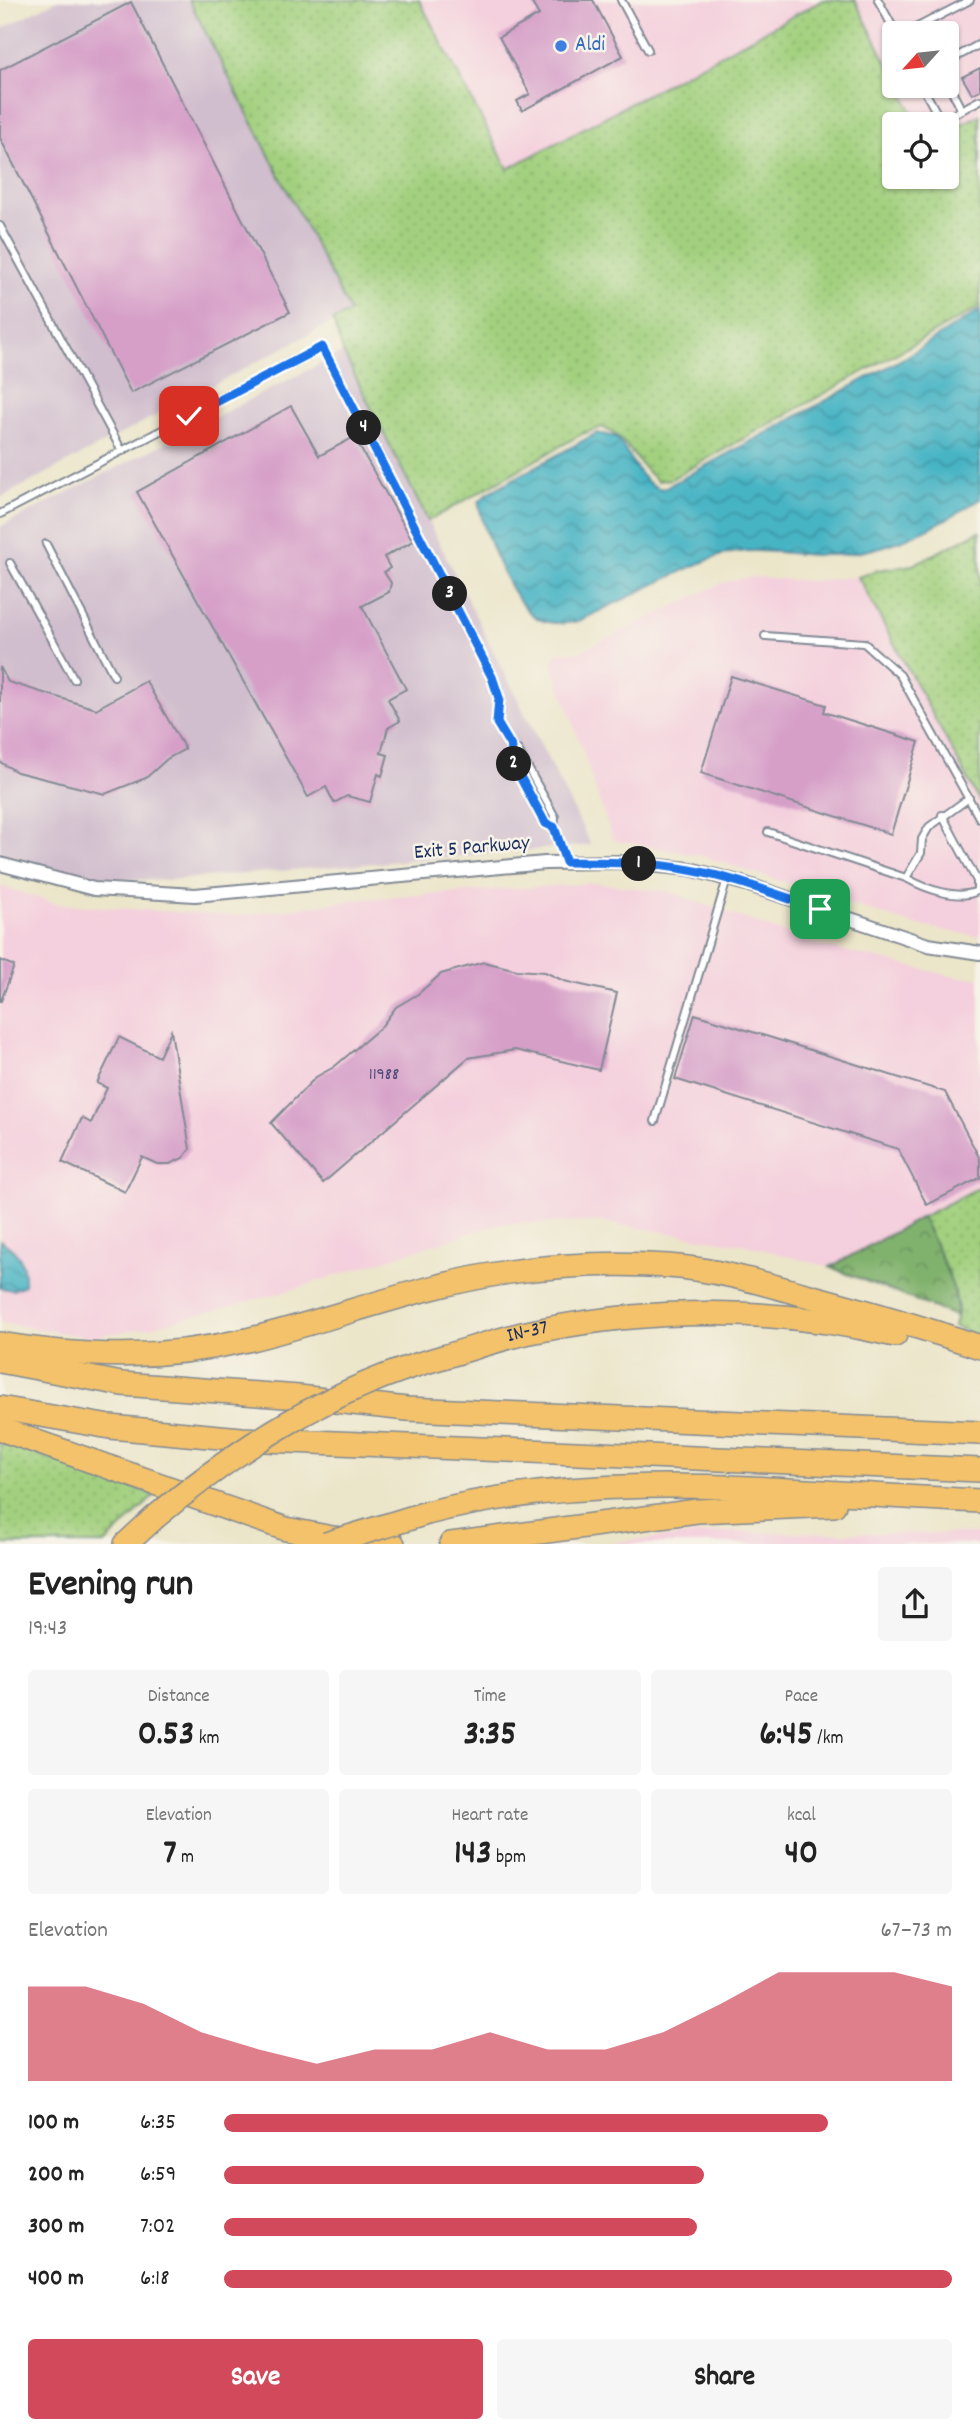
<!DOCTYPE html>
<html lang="en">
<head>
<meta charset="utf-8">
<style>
  body { margin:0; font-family:Dekko,sans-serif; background:#f6f6f6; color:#222; height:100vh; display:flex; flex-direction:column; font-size:26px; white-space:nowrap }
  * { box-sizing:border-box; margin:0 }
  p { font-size:23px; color:#767676 }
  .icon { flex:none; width:38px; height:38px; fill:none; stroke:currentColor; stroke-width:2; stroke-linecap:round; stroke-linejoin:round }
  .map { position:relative; height:1544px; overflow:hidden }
  .panel { display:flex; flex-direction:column; background:#fff; flex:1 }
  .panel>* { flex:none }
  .needle { width:46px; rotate:243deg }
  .controls { position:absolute; left:882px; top:21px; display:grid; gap:14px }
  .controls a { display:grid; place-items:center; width:77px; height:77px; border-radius:7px; background:#fff; box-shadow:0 2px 5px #0004; font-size:35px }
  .pin { position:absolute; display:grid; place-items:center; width:60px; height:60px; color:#fff; margin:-30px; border-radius:14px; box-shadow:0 4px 10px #0006 }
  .km { position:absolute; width:35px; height:35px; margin:-18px; border-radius:50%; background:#222; color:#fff; font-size:19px; line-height:35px; text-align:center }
  .round { display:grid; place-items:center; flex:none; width:74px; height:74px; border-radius:7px; background:#f6f6f6 }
  .headline { display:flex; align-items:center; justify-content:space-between; height:119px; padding:0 28px }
  h1 { font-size:38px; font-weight:700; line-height:52px }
  .figures { display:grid; grid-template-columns:repeat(3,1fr); gap:10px; height:119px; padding:7px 28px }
  .figures div { display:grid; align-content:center; border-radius:7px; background:#f6f6f6; text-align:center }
  .figures b { font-size:35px; font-weight:700 }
  .figures small { font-size:19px; font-weight:400 }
  .figures p { font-size:19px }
  .chart { height:196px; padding:14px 28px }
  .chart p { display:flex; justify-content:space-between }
  .chart svg { width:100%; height:126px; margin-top:7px; fill:#d1495b; opacity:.7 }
  .cta { display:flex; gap:14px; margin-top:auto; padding:14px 28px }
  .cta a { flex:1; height:80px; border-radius:7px; background:#d1495b; color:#fff; font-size:28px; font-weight:700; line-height:80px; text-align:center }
  .cta a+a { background:#f6f6f6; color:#222 }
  ul { padding:0 28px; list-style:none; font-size:23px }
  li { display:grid; grid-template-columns:112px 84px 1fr; align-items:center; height:52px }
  li i { height:18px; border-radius:9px; background:#d1495b }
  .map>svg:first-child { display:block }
  .built { fill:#f4cfdd }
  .industrial { fill:#d0bdcd }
  .grass { fill:url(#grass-dots); stroke:#5e806e; stroke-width:2 }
  .forest { fill:url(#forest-crowns); stroke:#4e7066; stroke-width:2 }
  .water { fill:url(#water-waves); stroke:#317291; stroke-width:2 }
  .building { fill:#d69fc8 }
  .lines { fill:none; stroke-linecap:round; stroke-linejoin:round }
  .lane-casing { stroke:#838a94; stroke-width:10 }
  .street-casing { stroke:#838a94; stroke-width:16 }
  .highway-casing { stroke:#838a94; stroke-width:26 }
  .lane { stroke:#fff; stroke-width:6 }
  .street { stroke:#fff; stroke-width:12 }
  .highway { stroke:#f3c26a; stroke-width:23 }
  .highway-bridge-casing { stroke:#838a94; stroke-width:26; stroke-linecap:butt }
  .highway-bridge { stroke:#f3c26a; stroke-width:23 }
  .route-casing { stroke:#fff; stroke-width:14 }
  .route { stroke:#1a73e8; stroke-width:9 }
  .shop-dot { fill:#3f7fe0; stroke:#f7f3e8; stroke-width:2.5 }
  .labels { text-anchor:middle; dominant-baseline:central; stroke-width:5; stroke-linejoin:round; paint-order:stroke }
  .number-label { font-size:18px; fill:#4a4b78 }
  .shop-label { font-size:21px; fill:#366cbe; stroke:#f7f3e8; text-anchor:start }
  .street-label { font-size:21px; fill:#1b2f5e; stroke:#f7f3e8 }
</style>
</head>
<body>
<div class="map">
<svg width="980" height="1544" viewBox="0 0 980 1544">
  <defs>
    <pattern id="grass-dots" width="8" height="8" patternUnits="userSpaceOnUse" patternTransform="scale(1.75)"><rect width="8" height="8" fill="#a2d07e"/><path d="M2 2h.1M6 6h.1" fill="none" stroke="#8bb36f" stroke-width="1.8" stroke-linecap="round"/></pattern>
    <pattern id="forest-crowns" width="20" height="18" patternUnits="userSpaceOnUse" patternTransform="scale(1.75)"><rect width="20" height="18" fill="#81b26d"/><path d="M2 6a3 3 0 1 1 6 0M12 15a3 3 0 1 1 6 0" fill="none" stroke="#69915d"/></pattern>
    <pattern id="water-waves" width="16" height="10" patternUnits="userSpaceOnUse" patternTransform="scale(1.75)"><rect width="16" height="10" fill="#47b4c4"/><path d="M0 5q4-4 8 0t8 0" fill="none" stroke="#3a93a2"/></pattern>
  </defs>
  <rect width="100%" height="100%" fill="#f7f3e8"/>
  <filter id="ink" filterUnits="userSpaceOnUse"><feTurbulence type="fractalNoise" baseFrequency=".0143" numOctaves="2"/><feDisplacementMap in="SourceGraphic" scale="14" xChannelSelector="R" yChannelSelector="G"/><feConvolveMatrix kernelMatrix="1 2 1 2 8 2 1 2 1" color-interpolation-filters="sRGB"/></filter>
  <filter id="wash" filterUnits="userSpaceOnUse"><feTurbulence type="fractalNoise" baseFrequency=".00686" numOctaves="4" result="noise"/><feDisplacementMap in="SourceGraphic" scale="28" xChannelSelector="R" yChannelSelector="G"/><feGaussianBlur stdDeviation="1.57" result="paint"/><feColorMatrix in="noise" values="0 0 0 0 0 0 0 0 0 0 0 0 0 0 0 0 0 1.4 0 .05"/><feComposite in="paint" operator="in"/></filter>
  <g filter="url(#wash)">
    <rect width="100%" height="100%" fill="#ebe5c9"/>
    <g class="built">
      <path d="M419,0H823L508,170Z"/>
      <path d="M855,0H980V115L947,131V124H918L899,86H947V33H894V77Z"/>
      <path d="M751,577L811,581L858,577L980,802V937L912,924L702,856L613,840L552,662L558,652H579L722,583Z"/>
      <path d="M596,883L670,892L818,945L960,978L980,977V1185L830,1267L746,1245L601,1222L498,1224L281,1293L151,1327L91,1337L0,1323V886L57,904L235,916L364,899Z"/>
      <path d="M726,1532L980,1534V1544H595Z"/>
    </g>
    <g class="industrial">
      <path d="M57,0H189L351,312L0,498V30Z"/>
      <path d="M343,352L591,845L171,880H105L35,865L0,853V527Z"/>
    </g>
    <g class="grass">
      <path d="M189,0H419L508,169L823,0H855L894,77V86H899L918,124H894V177H947V131L980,115V307L671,479L658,481C636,465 629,439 602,427L582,434L428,521L343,352L333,321L350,312Z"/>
      <path d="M980,531V802L858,577L878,570L913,565Z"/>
      <path d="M980,1187V1336L954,1327L958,1308L955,1293L922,1217Z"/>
      <path d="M0,1442L155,1495L105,1544H0Z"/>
    </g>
    <path class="forest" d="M922,1217C931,1239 964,1295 955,1316L830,1267Z"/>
    <g class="water">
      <path d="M980,310V499C930,531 878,557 818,555C781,554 748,545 713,558C677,572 642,591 607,607C598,611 588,618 578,621C568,624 551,624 541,620C514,610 481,530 479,502L488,493L597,433L616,437C631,454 639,485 663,489L906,357Z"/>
      <path d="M0,1240C20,1253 25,1262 24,1285L13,1290L0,1288Z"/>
    </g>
    <g id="blocks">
      <g class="building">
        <path d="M530,0H593L623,56L522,111L517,101L530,94L499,37L539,15Z"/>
        <path d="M131,2L290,312L131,393L0,138V70Z"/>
        <path d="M980,68V90L972,94L962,77Z"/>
        <path d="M291,406L319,456L354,437L413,541L384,557L390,568L384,572L391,583L389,592L362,606L406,689L388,699L400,721L388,728L381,753L388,755L382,776L378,774L370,802L347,796L334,803L326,787L308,797L137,492Z"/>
        <path d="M0,667L8,682L96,709L146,681L185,749L167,759L146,778L105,794L17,772L0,762Z"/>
        <path d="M731,676L826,705L824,712L919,742L891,834L701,773Z"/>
        <path d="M0,960L14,966L1,1001H0Z"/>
        <path d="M484,962L517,970L545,972L564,981L617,993L599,1070L515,1050L468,1058L323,1183L271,1123L316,1077L334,1067L381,1027L396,1007L418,994L441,974Z"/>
        <path d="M695,1014L945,1092L980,1159V1178L927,1205L898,1149L675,1079Z"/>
        <path d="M171,1031L190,1149L183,1158L170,1164H157L142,1157L125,1192L62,1162L82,1118L91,1123L107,1088L97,1083L119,1037L159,1057Z"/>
      </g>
    </g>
  </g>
  <g filter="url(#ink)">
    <use href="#blocks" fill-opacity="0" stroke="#838a94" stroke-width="2"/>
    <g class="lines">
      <defs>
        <g id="lane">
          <path d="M621,0L648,50"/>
          <path d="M878,0L896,33"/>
          <path d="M906,33L970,0"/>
          <path d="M947,62L980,44"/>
          <path d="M947,81L961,109"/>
          <path d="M922,86L941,121L980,100"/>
          <path d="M0,226L122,451"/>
          <path d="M0,514L322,347L492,677L499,698L497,723L512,748L518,750L555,817L554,827L545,823L510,758L512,748"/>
          <path d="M46,544L114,676"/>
          <path d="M10,563L74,679"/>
          <path d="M765,636L864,643L900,675L980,819"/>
          <path d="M554,827L566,862"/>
          <path d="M768,832L906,878L921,853L922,839L929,827L969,798"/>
          <path d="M906,878C924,888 958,901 977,891V881L942,815"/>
          <path d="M655,1121L727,879"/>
        </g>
        <path id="street" d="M0,864L94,889L195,895L545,863L617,862L690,869L746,884L928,945L980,953"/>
        <g id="highway">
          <path d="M0,1344C87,1358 160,1360 247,1340C335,1319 420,1285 509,1272C560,1265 615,1262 668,1266C713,1269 759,1282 802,1294C862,1310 921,1327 980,1347"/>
          <path id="s1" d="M443,1357C474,1348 504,1337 536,1331C654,1307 778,1307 895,1335"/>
          <path d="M0,1361L122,1384L299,1397L407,1409L980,1433"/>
          <path d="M0,1408L110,1427L242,1439L980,1470"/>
          <path d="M0,1429L286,1529L332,1538L393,1544"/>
          <path d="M427,1513C609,1466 795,1493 980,1501"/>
          <path d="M126,1544L153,1519"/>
          <path d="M451,1544L697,1511L834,1505"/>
        </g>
      </defs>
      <use href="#lane" class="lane-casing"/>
      <use href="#street" class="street-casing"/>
      <use href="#highway" class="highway-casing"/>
      <use href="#lane" class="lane"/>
      <use href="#street" class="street"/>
      <use href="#highway" class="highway"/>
      <defs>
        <g id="highway-bridge">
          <path d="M153,1519C240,1446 333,1387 443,1357"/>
          <path d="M326,1544L427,1513"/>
        </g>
      </defs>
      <use href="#highway-bridge" class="highway-bridge-casing"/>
      <use href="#highway-bridge" class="highway-bridge"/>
    </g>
  </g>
  <g class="lines" filter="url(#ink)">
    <defs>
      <path id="route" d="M189,416L322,347L492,677L499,698L497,723L512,748L510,758L545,823L554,827L566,862C607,862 649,862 690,870C735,878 777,895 820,909"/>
    </defs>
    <use href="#route" class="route-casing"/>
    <use href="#route" class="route"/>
  </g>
  <circle class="shop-dot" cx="561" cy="46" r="7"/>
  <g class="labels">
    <g class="number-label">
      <text x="384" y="1075">11988</text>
    </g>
    <g class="shop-label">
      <text x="575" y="46">Aldi</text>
    </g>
    <g class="street-label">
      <text transform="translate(472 849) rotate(-5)">Exit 5 Parkway</text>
      <text stroke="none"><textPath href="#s1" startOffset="88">IN-37</textPath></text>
    </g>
  </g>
</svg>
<div class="controls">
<a><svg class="needle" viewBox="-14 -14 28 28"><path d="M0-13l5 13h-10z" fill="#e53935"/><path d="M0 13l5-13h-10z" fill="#767676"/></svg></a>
<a><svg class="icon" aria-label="locate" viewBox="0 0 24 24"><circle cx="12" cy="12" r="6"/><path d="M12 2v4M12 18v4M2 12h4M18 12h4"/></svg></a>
</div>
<div class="pin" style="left:820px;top:909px;background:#1e9e55"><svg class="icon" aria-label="arrive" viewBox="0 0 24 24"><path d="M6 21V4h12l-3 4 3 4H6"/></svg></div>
<div class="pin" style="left:189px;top:416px;background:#d93025"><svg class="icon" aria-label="check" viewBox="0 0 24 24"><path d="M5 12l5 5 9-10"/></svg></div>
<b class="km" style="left:639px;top:864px">1</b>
<b class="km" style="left:514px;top:764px">2</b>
<b class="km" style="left:450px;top:594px">3</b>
<b class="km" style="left:364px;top:428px">4</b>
</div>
<section class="panel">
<div class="headline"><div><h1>Evening run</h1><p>19:43</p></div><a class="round"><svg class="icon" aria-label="share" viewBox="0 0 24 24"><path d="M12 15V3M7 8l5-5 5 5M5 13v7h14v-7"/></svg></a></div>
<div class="figures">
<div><p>Distance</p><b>0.53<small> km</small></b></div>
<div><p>Time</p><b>3:35</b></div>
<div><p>Pace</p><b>6:45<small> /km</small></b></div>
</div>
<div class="figures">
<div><p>Elevation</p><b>7<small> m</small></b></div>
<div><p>Heart rate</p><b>143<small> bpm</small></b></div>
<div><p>kcal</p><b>40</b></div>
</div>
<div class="chart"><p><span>Elevation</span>67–73 m</p>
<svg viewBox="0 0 160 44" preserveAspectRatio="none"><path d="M0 44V11L10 11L20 17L30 27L40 33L50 38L60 33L70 33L80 27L90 33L100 33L110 27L120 17L130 6L140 6L150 6L160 11V44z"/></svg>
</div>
<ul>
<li><b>100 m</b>6:35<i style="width:83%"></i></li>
<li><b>200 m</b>6:59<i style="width:66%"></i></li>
<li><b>300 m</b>7:02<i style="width:65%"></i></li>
<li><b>400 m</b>6:18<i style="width:100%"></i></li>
</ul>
<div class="cta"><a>Save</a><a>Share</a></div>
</section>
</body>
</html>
